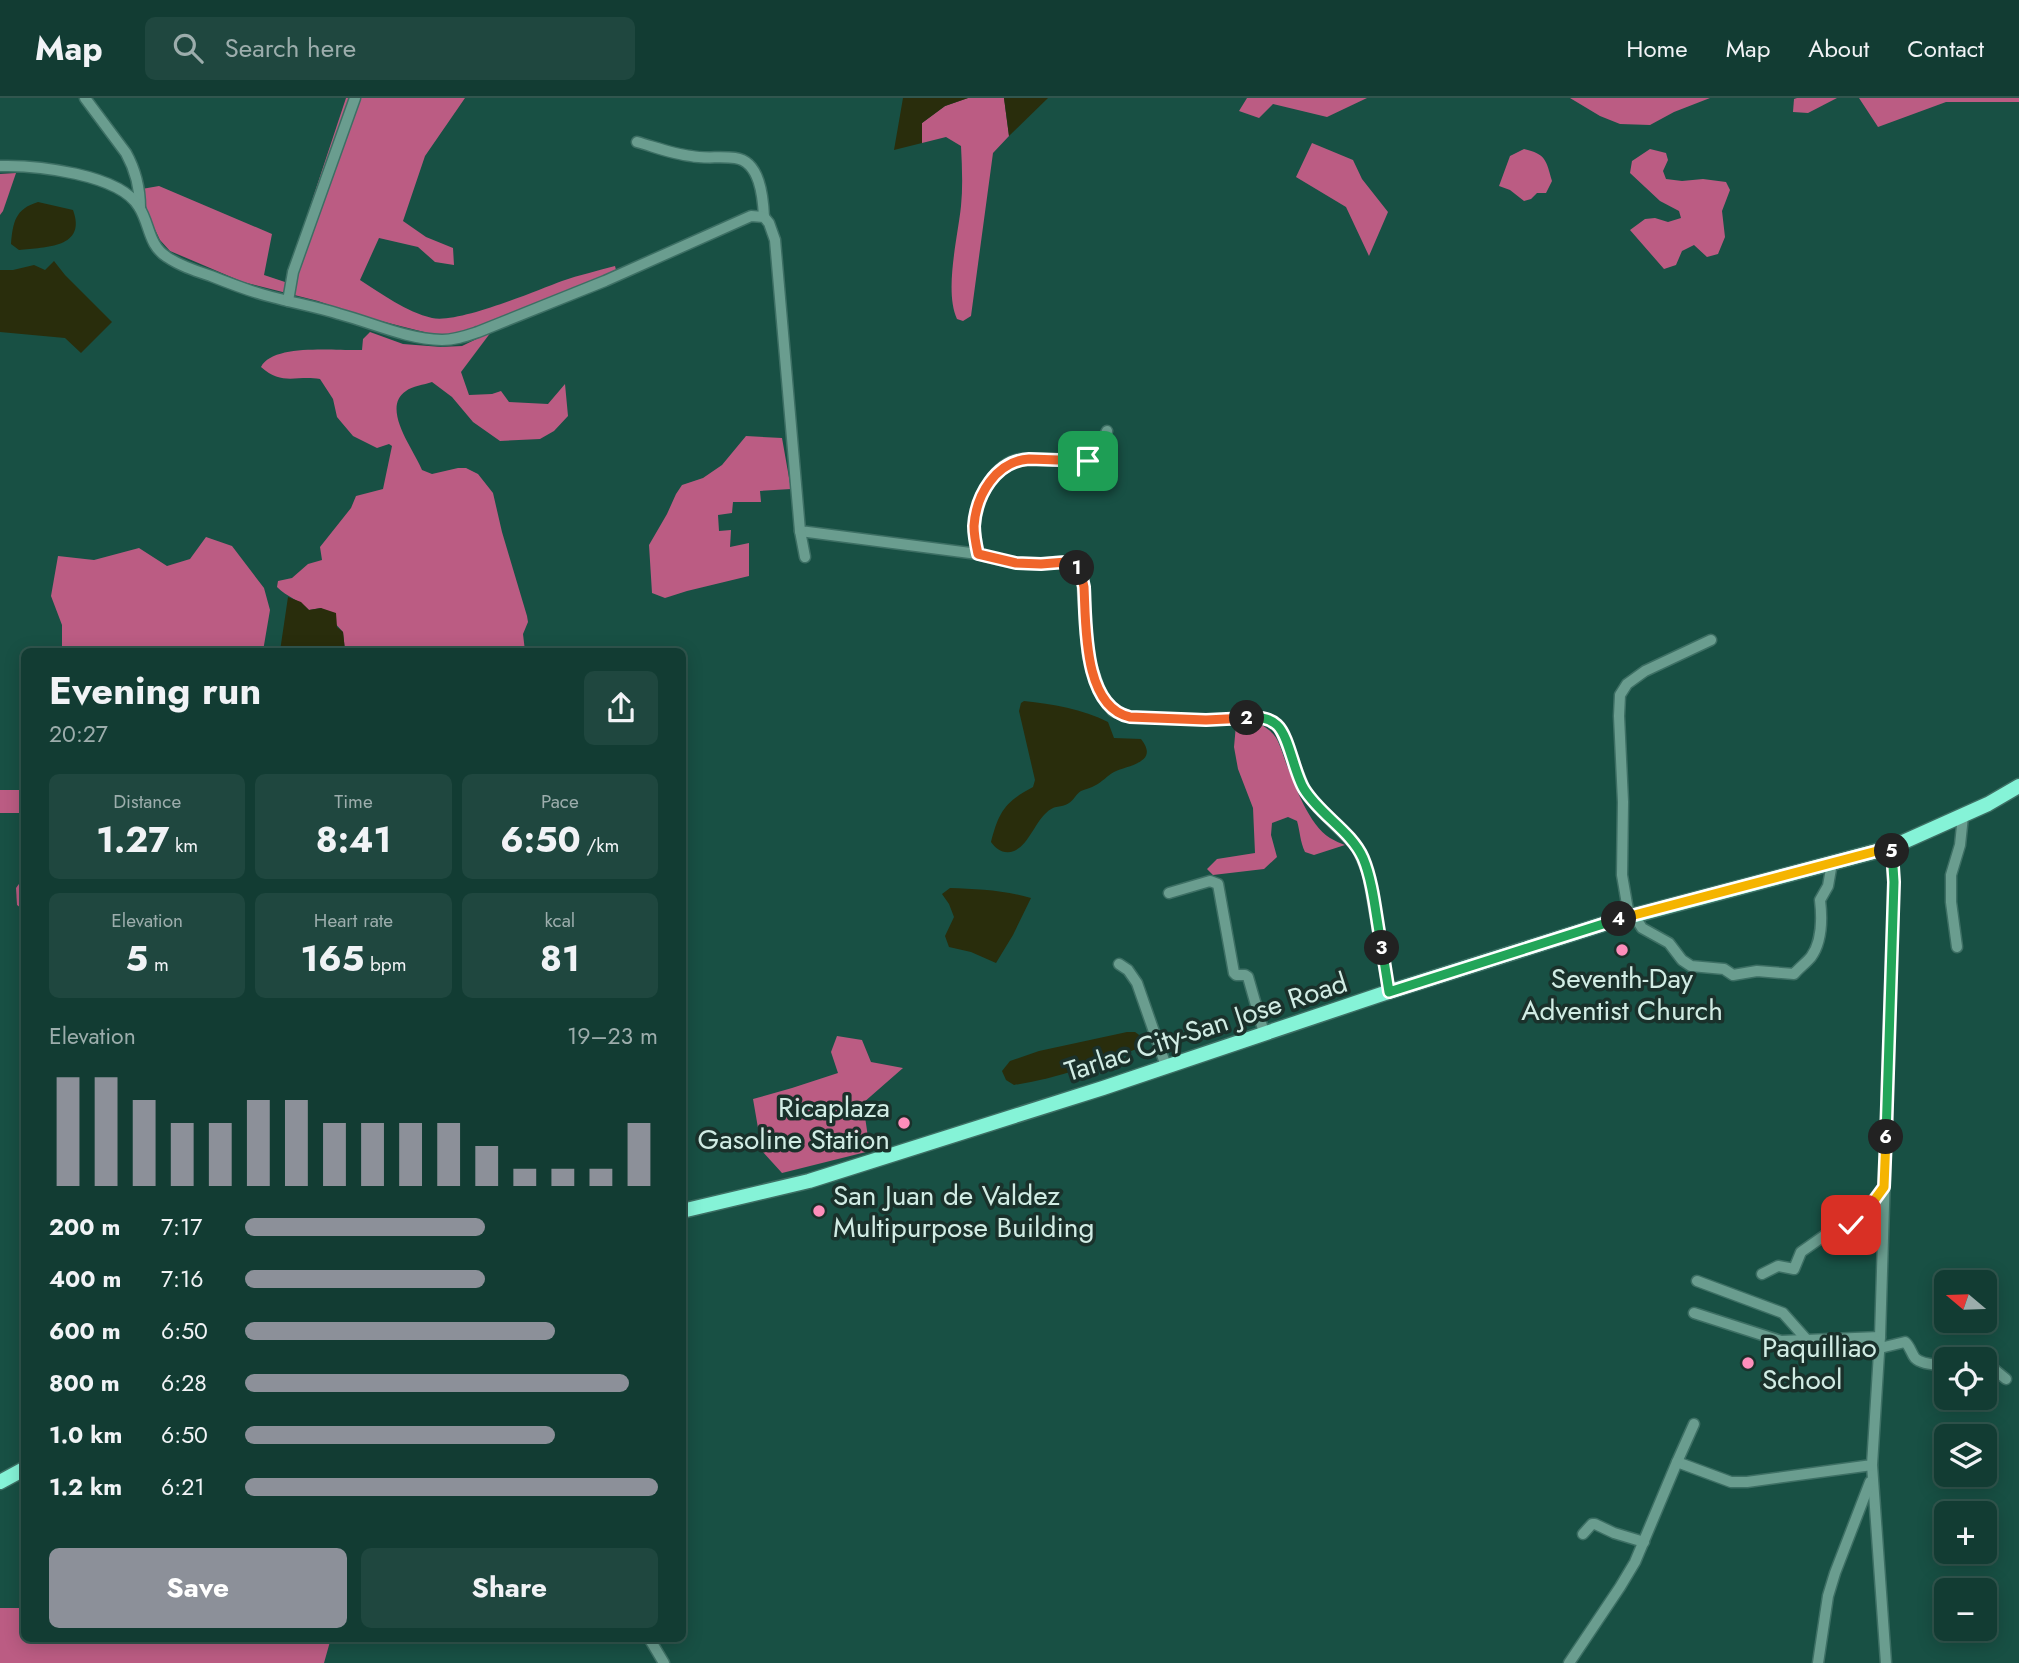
<!DOCTYPE html>
<html lang="en">
<head>
<meta charset="utf-8">
<style>
  body { margin:0; font-family:Jost,sans-serif; background:#1f473f; color:#f1f3f6; height:100vh; display:flex; flex-direction:column; font-size:26px; white-space:nowrap }
  * { box-sizing:border-box; margin:0 }
  p { font-size:23px; color:#9cadac }
  .icon { flex:none; width:38px; height:38px; fill:none; stroke:currentColor; stroke-width:2; stroke-linecap:round; stroke-linejoin:round }
  .map { position:relative; flex:1; overflow:hidden }
  .sheet { position:absolute; left:21px; top:550px; width:665px; height:994px; display:flex; flex-direction:column; background:#123c33; border-radius:10px; box-shadow:0 4px 18px #0003,0 0 0 2px #31564e }
  .sheet>* { flex:none }
  .needle { width:46px; rotate:289deg }
  .fabs { position:absolute; left:1934px; top:1172px; display:grid; gap:14px }
  .fabs a { display:grid; place-items:center; width:63px; height:63px; border-radius:10px; background:#123c33; box-shadow:0 4px 18px #0003,0 0 0 2px #31564e; font-size:35px }
  .pin { position:absolute; display:grid; place-items:center; width:60px; height:60px; color:#fff; margin:-30px; border-radius:14px; box-shadow:0 4px 10px #0006 }
  .km { position:absolute; width:35px; height:35px; margin:-18px; border-radius:50%; background:#222; color:#fff; font-size:19px; line-height:35px; text-align:center }
  .round { display:grid; place-items:center; flex:none; width:74px; height:74px; border-radius:10px; background:#1f473f }
  .head { display:flex; align-items:center; justify-content:space-between; height:119px; padding:0 28px }
  h1 { font-size:38px; font-weight:700; line-height:52px }
  .stats { display:grid; grid-template-columns:repeat(3,1fr); gap:10px; height:119px; padding:7px 28px }
  .stats div { display:grid; align-content:center; border-radius:10px; background:#1f473f; text-align:center }
  .stats b { font-size:35px; font-weight:700 }
  .stats small { font-size:19px; font-weight:400 }
  .stats p { font-size:19px }
  .chart { height:196px; padding:14px 28px }
  .chart p { display:flex; justify-content:space-between }
  .chart svg { width:100%; height:126px; margin-top:7px; stroke:#8c9099; stroke-width:6 }
  .action { display:flex; gap:14px; margin-top:auto; padding:14px 28px }
  .action a { flex:1; height:80px; border-radius:10px; background:#8c9099; color:#fff; font-size:28px; font-weight:700; line-height:80px; text-align:center }
  .action a+a { background:#1f473f; color:#f1f3f6 }
  ul { padding:0 28px; list-style:none; font-size:23px }
  li { display:grid; grid-template-columns:112px 84px 1fr; align-items:center; height:52px }
  li i { height:18px; border-radius:9px; background:#8c9099 }
  header { display:flex; align-items:center; gap:42px; box-sizing:border-box; height:98px; padding:0 35px; background:#123c33; border-bottom:2px solid #31564e }
  header strong { font-size:33px }
  nav { display:flex; gap:38px; margin-inline-start:auto; font-size:24px }
  .search { width:490px; height:63px; background:#1f473f; display:flex; align-items:center; gap:18px; box-sizing:border-box; padding:0 24px; border-radius:10px; color:#9cadac; font-size:26px }
  .map>svg:first-child { display:block }
  .forest { fill:#bb5c83 }
  .water { fill:#292d0c }
  .lines { fill:none; stroke-linecap:round; stroke-linejoin:round }
  .minor-casing { stroke:#3d6f64; stroke-width:13 }
  .major-casing { stroke:#3d6f64; stroke-width:17 }
  .minor { stroke:#6a9d8f; stroke-width:10 }
  .major { stroke:#85f3d7; stroke-width:14 }
  .split-1-casing { stroke:#fff; stroke-width:14 }
  .split-2-casing { stroke:#fff; stroke-width:14 }
  .split-3-casing { stroke:#fff; stroke-width:14 }
  .split-4-casing { stroke:#fff; stroke-width:14 }
  .split-5-casing { stroke:#fff; stroke-width:14 }
  .split-6-casing { stroke:#fff; stroke-width:14 }
  .split-7-casing { stroke:#fff; stroke-width:14 }
  .split-1 { stroke:#f0652b; stroke-width:9 }
  .split-2 { stroke:#f0652b; stroke-width:9 }
  .split-3 { stroke:#22a559; stroke-width:9 }
  .split-4 { stroke:#22a559; stroke-width:9 }
  .split-5 { stroke:#f5b400; stroke-width:9 }
  .split-6 { stroke:#22a559; stroke-width:9 }
  .split-7 { stroke:#f5b400; stroke-width:9 }
  .poi-dot { fill:#fe8ebb; stroke:#1a312b; stroke-width:2.5 }
  .labels { text-anchor:middle; dominant-baseline:central; stroke-width:7; stroke-linejoin:round; paint-order:stroke }
  .poi-label { font-size:28px; fill:#d1ece4; stroke:#1a312b; text-anchor:start }
  .street-label { font-size:28px; fill:#d1ece4; stroke:#1a312b }
</style>
</head>
<body>
<header>
<strong>Map</strong>
<div class="search"><svg class="icon" aria-label="search" viewBox="0 0 24 24"><circle cx="10" cy="10" r="6"/><path d="M15 15l6 6"/></svg>Search here</div>
<nav><a>Home</a><a>Map</a><a>About</a><a>Contact</a></nav>
</header>
<div class="map">
<svg width="2019" height="1565" viewBox="0 0 2019 1565">
  <rect width="100%" height="100%" fill="#185044"/>
  <g class="forest">
    <path d="M346,0H465L425,58L403,123L426,139L453,150L454,167L435,164L418,149L379,140L360,182C382,196 406,214 432,220C458,226 535,193 562,183C579,177 597,173 615,168L617,176L480,230L444,238L428,235L357,217L318,203L243,184L170,153L160,142L136,92L159,88L272,136L264,177L285,184Z"/>
    <path d="M968,0H1004L1009,38L993,55L971,218L963,223L957,221C944,193 958,138 961,108C963,88 962,68 961,48L946,39L922,45V25L945,8Z"/>
    <path d="M1247,0H1367L1327,19L1273,6L1259,20L1239,13Z"/>
    <path d="M1570,0H1710L1674,14L1650,27L1620,26L1600,18Z"/>
    <path d="M1797,0H1837L1808,15L1793,14L1794,1Z"/>
    <path d="M1859,0H2019V4H1946L1878,29Z"/>
    <path d="M1312,45L1353,62L1362,81L1388,114L1369,158L1346,109L1296,79Z"/>
    <path d="M1524,51C1546,56 1546,62 1552,83L1546,95H1537L1531,101L1524,103L1510,92L1499,88L1510,58Z"/>
    <path d="M1650,51L1666,55L1668,62L1663,73L1666,81L1682,83L1703,81L1726,84L1730,92L1722,113L1725,139L1718,156L1707,159L1694,147L1682,153L1676,167L1664,171L1630,132L1645,121L1655,120L1668,124L1681,120L1679,113L1660,103L1630,75L1632,63Z"/>
    <path d="M16,75L3,113L0,117V76Z"/>
    <path d="M370,234L403,246L441,249L462,248L491,234L461,274L469,297L492,296L501,293L509,304L548,306L565,286L568,318L554,333L540,341L500,343L473,324L452,299L432,284C424,287 412,288 406,293C380,310 415,353 422,372L432,376L458,370H466L478,376L493,395L502,434L527,518L528,524L523,536L525,553H345L343,534L321,510L309,512C299,502 287,499 277,489L278,483L292,480L308,466L322,462L320,449L351,410L356,398L383,391L392,348L389,346L377,350L353,338L342,325L337,319L333,301L320,281C296,277 282,288 261,269C273,245 337,253 362,252L363,241Z"/>
    <path d="M746,338L782,340L791,391L760,393L761,404H733L732,415L718,417L719,433L731,432L730,449L749,445V478L687,493L665,500L652,495L649,447L667,416L676,396L682,387L703,380L722,367Z"/>
    <path d="M206,439L232,448L264,490L270,512L263,553H62V527L51,498L58,458L94,462L139,450L167,468L190,461Z"/>
    <path d="M1260,626C1279,637 1279,645 1286,665C1295,688 1309,727 1330,740C1335,743 1340,745 1345,747L1314,757L1305,754C1300,744 1300,733 1297,723L1288,719L1272,725L1271,737L1277,759L1264,771L1213,777L1207,771L1217,761L1255,755L1253,710L1238,671L1234,649L1236,627Z"/>
    <path d="M0,692H24V722L22,715H0Z"/>
    <path d="M24,779V812L17,807L16,790Z"/>
    <path d="M837,938L862,942L871,964L903,970L863,1005L870,1053L782,1075L762,1053L753,1001L792,990L838,975L831,954Z"/>
    <path d="M0,1510H19L24,1516V1540H331L324,1565H0Z"/>
  </g>
  <g class="water">
    <path d="M903,0H968L945,8L922,25V45L894,52Z"/>
    <path d="M1004,0H1048L1009,38Z"/>
    <path d="M38,104L73,112C87,150 46,149 19,152L11,146C13,124 15,111 38,104Z"/>
    <path d="M54,163L65,177L112,224L81,255L65,240L0,234V172H13L34,167L45,172Z"/>
    <path d="M288,499L301,504L309,512L321,510L336,515L337,529L343,534L345,552L332,550L316,553H280Z"/>
    <path d="M1024,603C1052,606 1083,611 1108,624L1114,640L1141,641C1160,665 1128,667 1114,674C1107,678 1102,684 1096,687C1091,690 1085,691 1081,693C1076,696 1074,702 1069,705C1060,711 1056,705 1045,716C1034,727 1028,747 1014,753C1004,757 996,751 991,744C999,713 1005,704 1033,689L1035,682L1019,613L1021,605Z"/>
    <path d="M950,790C977,791 1004,792 1031,800L1013,837L996,865L971,854L949,849L945,838L954,819L949,806L942,796Z"/>
    <path d="M1127,934H1135L1142,939L1139,950C1098,966 1058,980 1014,987L1006,982L1002,973L1010,963L1039,953Z"/>
  </g>
  <g class="lines">
    <defs>
      <g id="minor">
        <path d="M85,0L126,55C136,73 140,90 140,110"/>
        <path d="M637,44C655,49 673,56 691,58C705,61 720,58 735,60C760,63 763,99 764,119"/>
        <path d="M0,68C35,67 120,76 139,109C150,126 148,147 167,159C180,168 196,173 211,178C231,186 251,194 272,199C294,205 317,209 339,216C373,225 406,241 442,242C455,242 466,238 478,234L605,183L751,118L764,119L769,125L775,142L800,433L978,456C998,462 1019,467 1040,466C1053,465 1062,461 1074,467L1082,480L1088,558L1101,597L1113,613L1130,619L1206,622L1262,620L1273,624L1280,631L1304,690L1318,710L1357,749L1368,775L1389,894"/>
        <path d="M288,203L293,174L355,0"/>
        <path d="M800,433L805,459"/>
        <path d="M978,456C976,445 974,435 975,424C978,400 994,365 1020,361C1043,358 1067,366 1090,363L1098,355L1107,333"/>
        <path d="M1169,795L1210,783L1218,786L1234,875L1236,877H1245L1248,879L1264,935"/>
        <path d="M1634,817L1642,830L1669,845L1682,862L1691,868L1724,871L1733,877L1757,873L1794,876C1799,870 1806,865 1811,859C1822,844 1822,819 1820,802L1828,788L1832,765"/>
        <path d="M1629,818L1622,777L1623,704L1619,618L1620,597L1627,586L1645,573L1711,542"/>
        <path d="M1957,849L1951,804V777L1960,747L1963,718"/>
        <path d="M1119,866L1128,872L1137,885L1166,968"/>
        <path d="M1762,1176L1778,1168L1794,1171L1801,1154L1828,1135L1851,1127L1862,1119L1884,1089"/>
        <path d="M1697,1183L1783,1215L1807,1242"/>
        <path d="M1694,1215L1781,1243L1880,1239"/>
        <path d="M1880,1250L1905,1244C1910,1248 1911,1255 1915,1260C1922,1267 1937,1266 1946,1268"/>
        <path d="M1984,1271L1995,1272L2006,1281"/>
        <path d="M1677,1364L1694,1326"/>
        <path d="M1872,1367L1886,1565"/>
        <path d="M1583,1436L1592,1426H1595L1614,1435L1644,1444"/>
        <path d="M649,1540L664,1565"/>
        <path d="M1569,1565L1620,1489L1635,1464L1677,1364L1731,1384H1747L1872,1367L1880,1239L1892,844L1894,784L1892,749"/>
        <path d="M1818,1565L1828,1498L1835,1475L1870,1384"/>
      </g>
      <g id="major">
        <path d="M682,1113L809,1083L1103,990L1382,896L1613,823L1892,749L1988,706L2019,688"/>
        <path d="M0,1384L24,1371"/>
      </g>
    </defs>
    <use href="#minor" class="minor-casing"/>
    <use href="#major" class="major-casing"/>
    <use href="#minor" class="minor"/>
    <use href="#major" class="major"/>
  </g>
  <g class="lines">
    <defs>
      <path id="split-1" d="M1077,470L1066,464L1041,466L1016,465L978,456C976,447 974,437 974,428C976,397 996,363 1029,361L1088,363"/>
      <path id="split-2" d="M1077,470L1082,480L1084,489C1086,526 1083,609 1130,619L1206,622L1247,620"/>
      <path id="split-3" d="M1247,620C1258,619 1268,619 1277,627C1289,638 1294,675 1304,691C1320,717 1351,733 1363,760C1374,786 1376,822 1382,850"/>
      <path id="split-4" d="M1382,850L1389,894L1619,821"/>
      <path id="split-5" d="M1619,821L1892,749V753"/>
      <path id="split-6" d="M1886,1039L1894,784L1892,753"/>
      <path id="split-7" d="M1851,1127L1862,1119L1884,1089L1886,1039"/>
    </defs>
    <use href="#split-1" class="split-1-casing"/>
    <use href="#split-2" class="split-2-casing"/>
    <use href="#split-3" class="split-3-casing"/>
    <use href="#split-4" class="split-4-casing"/>
    <use href="#split-5" class="split-5-casing"/>
    <use href="#split-6" class="split-6-casing"/>
    <use href="#split-7" class="split-7-casing"/>
    <use href="#split-1" class="split-1"/>
    <use href="#split-2" class="split-2"/>
    <use href="#split-3" class="split-3"/>
    <use href="#split-4" class="split-4"/>
    <use href="#split-5" class="split-5"/>
    <use href="#split-6" class="split-6"/>
    <use href="#split-7" class="split-7"/>
  </g>
  <g class="poi-dot">
    <circle cx="1622" cy="852" r="7"/>
    <circle cx="904" cy="1025" r="7"/>
    <circle cx="819" cy="1113" r="7"/>
    <circle cx="1748" cy="1265" r="7"/>
  </g>
  <g class="labels">
    <g class="poi-label">
      <text x="1622" y="880" text-anchor="middle">Seventh-Day<tspan x="1622" dy="32">Adventist Church</tspan></text>
      <text x="890" y="1009" text-anchor="end">Ricaplaza<tspan x="890" dy="32">Gasoline Station</tspan></text>
      <text x="833" y="1097">San Juan de Valdez<tspan x="833" dy="32">Multipurpose Building</tspan></text>
      <text x="1762" y="1249">Paquilliao<tspan x="1762" dy="32">School</tspan></text>
    </g>
    <g class="street-label">
      <text transform="translate(1206 929) rotate(-18)">Tarlac City-San Jose Road</text>
    </g>
  </g>
</svg>
<div class="fabs">
<a><svg class="needle" viewBox="-14 -14 28 28"><path d="M0-13l5 13h-10z" fill="#e53935"/><path d="M0 13l5-13h-10z" fill="#9cadac"/></svg></a>
<a><svg class="icon" aria-label="locate" viewBox="0 0 24 24"><circle cx="12" cy="12" r="6"/><path d="M12 2v4M12 18v4M2 12h4M18 12h4"/></svg></a>
<a><svg class="icon" aria-label="layers" viewBox="0 0 24 24"><path d="M12 4l9 5-9 5-9-5zM3 14l9 5 9-5"/></svg></a>
<a>+</a>
<a>−</a>
</div>
<div class="pin" style="left:1088px;top:363px;background:#1e9e55"><svg class="icon" aria-label="arrive" viewBox="0 0 24 24"><path d="M6 21V4h12l-3 4 3 4H6"/></svg></div>
<div class="pin" style="left:1851px;top:1127px;background:#d93025"><svg class="icon" aria-label="check" viewBox="0 0 24 24"><path d="M5 12l5 5 9-10"/></svg></div>
<b class="km" style="left:1077px;top:470px">1</b>
<b class="km" style="left:1247px;top:620px">2</b>
<b class="km" style="left:1382px;top:850px">3</b>
<b class="km" style="left:1619px;top:821px">4</b>
<b class="km" style="left:1892px;top:753px">5</b>
<b class="km" style="left:1886px;top:1039px">6</b>
<section class="sheet">
<div class="head"><div><h1>Evening run</h1><p>20:27</p></div><a class="round"><svg class="icon" aria-label="share" viewBox="0 0 24 24"><path d="M12 15V3M7 8l5-5 5 5M5 13v7h14v-7"/></svg></a></div>
<div class="stats">
<div><p>Distance</p><b>1.27<small> km</small></b></div>
<div><p>Time</p><b>8:41</b></div>
<div><p>Pace</p><b>6:50<small> /km</small></b></div>
</div>
<div class="stats">
<div><p>Elevation</p><b>5<small> m</small></b></div>
<div><p>Heart rate</p><b>165<small> bpm</small></b></div>
<div><p>kcal</p><b>81</b></div>
</div>
<div class="chart"><p><span>Elevation</span>19–23 m</p>
<svg viewBox="0 0 160 44" preserveAspectRatio="none"><path d="M5 44V6M15 44V6M25 44V14M35 44V22M45 44V22M55 44V14M65 44V14M75 44V22M85 44V22M95 44V22M105 44V22M115 44V30M125 44V38M135 44V38M145 44V38M155 44V22"/></svg>
</div>
<ul>
<li><b>200 m</b>7:17<i style="width:58%"></i></li>
<li><b>400 m</b>7:16<i style="width:58%"></i></li>
<li><b>600 m</b>6:50<i style="width:75%"></i></li>
<li><b>800 m</b>6:28<i style="width:93%"></i></li>
<li><b>1.0 km</b>6:50<i style="width:75%"></i></li>
<li><b>1.2 km</b>6:21<i style="width:100%"></i></li>
</ul>
<div class="action"><a>Save</a><a>Share</a></div>
</section>
</div>
</body>
</html>
